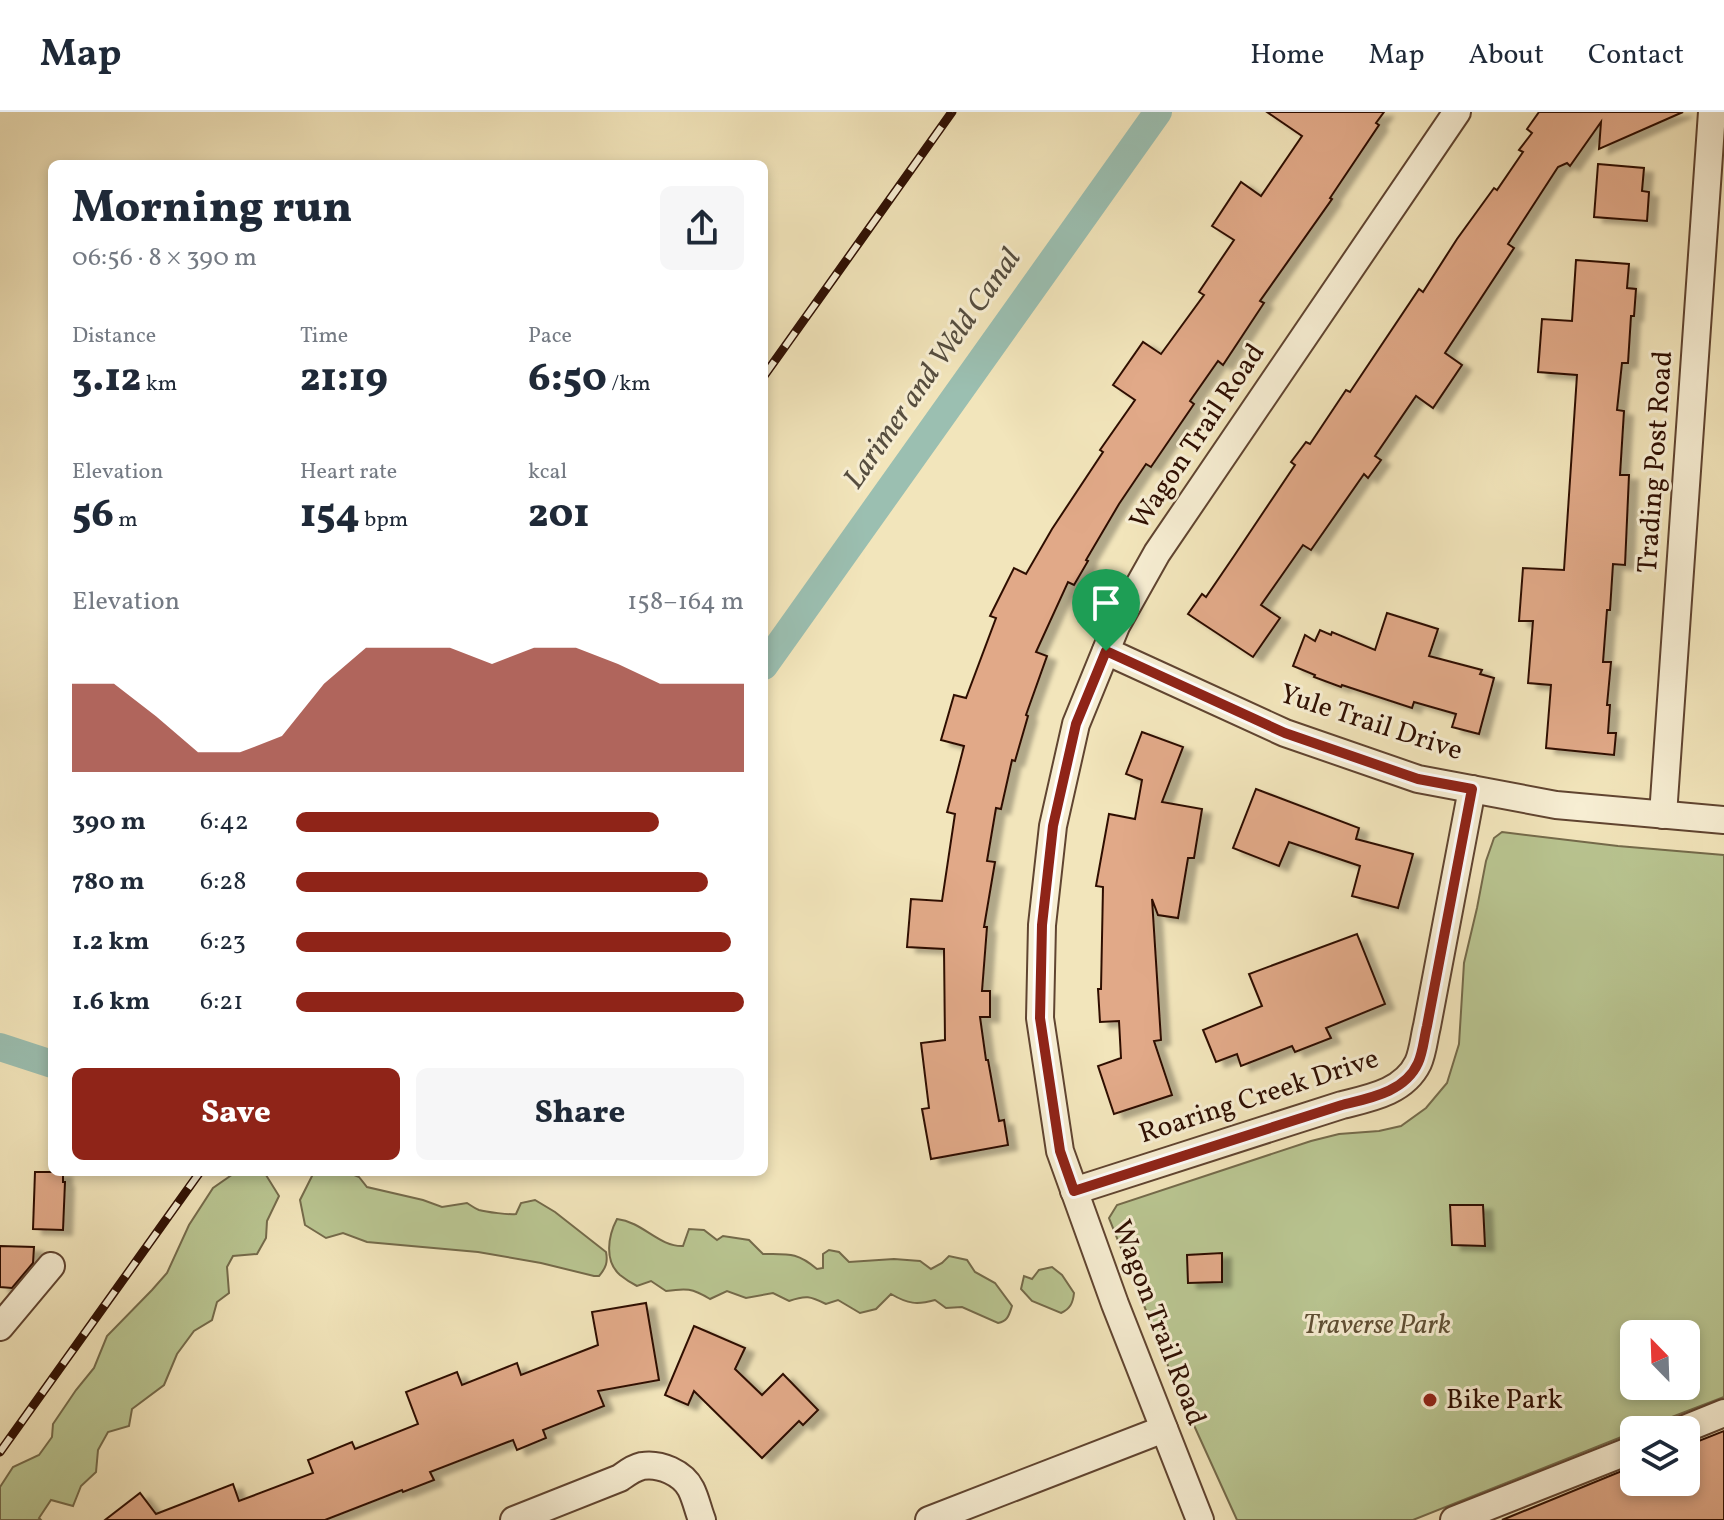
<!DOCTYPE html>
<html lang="en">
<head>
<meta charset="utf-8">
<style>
  body { margin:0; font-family:Vollkorn,serif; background:#f6f6f7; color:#1f2937; height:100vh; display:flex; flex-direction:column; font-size:30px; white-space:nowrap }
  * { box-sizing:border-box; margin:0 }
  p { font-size:26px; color:#747a83 }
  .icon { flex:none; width:44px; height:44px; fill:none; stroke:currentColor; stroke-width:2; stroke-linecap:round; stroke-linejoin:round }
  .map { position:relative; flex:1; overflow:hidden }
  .details { position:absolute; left:48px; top:48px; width:720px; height:1016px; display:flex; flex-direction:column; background:#fff; border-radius:12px; box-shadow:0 4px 12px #0003 }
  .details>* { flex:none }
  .needle { width:52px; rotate:337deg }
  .controls { position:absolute; left:1620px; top:1208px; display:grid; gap:16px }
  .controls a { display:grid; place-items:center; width:80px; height:80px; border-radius:12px; background:#fff; box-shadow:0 4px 12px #0003; font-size:40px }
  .pin { position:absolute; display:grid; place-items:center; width:68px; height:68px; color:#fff; margin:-82px -34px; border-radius:50% 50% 50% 0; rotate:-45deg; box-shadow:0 0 8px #0007 }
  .pin .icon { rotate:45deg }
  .round { display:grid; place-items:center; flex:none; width:84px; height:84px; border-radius:12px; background:#f6f6f7 }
  .headline { display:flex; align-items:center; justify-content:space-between; height:136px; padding:0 24px }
  h1 { font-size:44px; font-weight:800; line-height:60px }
  .stats { display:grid; grid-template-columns:repeat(3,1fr); gap:12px; height:136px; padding:8px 24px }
  .stats div { display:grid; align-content:center }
  .stats b { font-size:40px; font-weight:800 }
  .stats small { font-size:22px; font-weight:400 }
  .stats p { font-size:22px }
  .chart { height:224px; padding:16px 24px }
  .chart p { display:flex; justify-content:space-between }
  .chart svg { width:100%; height:144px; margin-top:8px; fill:#8f2418; opacity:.7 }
  .action { display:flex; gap:16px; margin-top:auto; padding:16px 24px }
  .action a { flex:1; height:92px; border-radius:12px; background:#8f2418; color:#fff; font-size:32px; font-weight:800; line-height:92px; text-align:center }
  .action a+a { background:#f6f6f7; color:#1f2937 }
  ul { padding:0 24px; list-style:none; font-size:26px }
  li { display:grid; grid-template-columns:128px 96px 1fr; align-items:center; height:60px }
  li i { height:20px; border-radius:10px; background:#8f2418 }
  header { display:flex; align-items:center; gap:48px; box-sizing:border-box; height:112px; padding:0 40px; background:#fff; border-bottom:2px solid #e0e1e3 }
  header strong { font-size:38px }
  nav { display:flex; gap:44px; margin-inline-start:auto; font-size:28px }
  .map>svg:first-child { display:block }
  .green { fill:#b9c591; stroke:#746a4a; stroke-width:2; fill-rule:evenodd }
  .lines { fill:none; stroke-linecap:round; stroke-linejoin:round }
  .canal { stroke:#9bbfb1; stroke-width:28 }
  .building { fill:#e1a988; stroke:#2f0f02; stroke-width:2; filter:url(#shadow) }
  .minor-casing { stroke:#604430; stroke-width:30 }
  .minor { stroke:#f7eed3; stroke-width:26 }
  .rail-casing { stroke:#2f0f02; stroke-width:9 }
  .rail { stroke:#f7eed3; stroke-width:6; stroke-dasharray:18; stroke-linecap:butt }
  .route-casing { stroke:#fff; stroke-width:16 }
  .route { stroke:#8f2418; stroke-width:10 }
  .poi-dot { fill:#8f2418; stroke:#f7eed3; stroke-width:3 }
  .labels { text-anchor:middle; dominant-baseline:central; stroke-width:6; stroke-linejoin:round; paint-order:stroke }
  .street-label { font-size:28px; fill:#2f0f02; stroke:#f7eed3 }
  .park-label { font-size:28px; font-style:italic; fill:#5f4f34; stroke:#f7eed3 }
  .poi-label { font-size:28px; fill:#2f0f02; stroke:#f7eed3; text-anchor:start }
  .water-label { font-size:30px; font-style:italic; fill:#554d3f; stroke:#f7eed3 }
</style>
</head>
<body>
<header>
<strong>Map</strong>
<nav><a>Home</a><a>Map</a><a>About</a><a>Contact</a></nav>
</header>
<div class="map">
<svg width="1724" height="1408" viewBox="0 0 1724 1408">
  <defs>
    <filter id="shadow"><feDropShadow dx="9" dy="5" stdDeviation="2" flood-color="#0004"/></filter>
  </defs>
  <rect width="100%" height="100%" fill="#f2e5bb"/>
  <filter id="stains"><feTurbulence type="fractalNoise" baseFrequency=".0025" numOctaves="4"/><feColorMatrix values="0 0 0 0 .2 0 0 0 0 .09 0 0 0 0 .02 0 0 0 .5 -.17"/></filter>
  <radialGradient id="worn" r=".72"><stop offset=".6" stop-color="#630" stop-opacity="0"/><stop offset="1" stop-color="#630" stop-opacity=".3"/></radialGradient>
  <g class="green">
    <path d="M1502,720L1618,734L1724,743V1285L1638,1318H1634V1320L1413,1408H1237L1177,1276L1109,1106L1117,1093L1311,1029L1339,1022L1379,1019L1401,1014L1426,996L1447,971L1459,932L1464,851L1477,796L1486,749L1494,726ZM1634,1222H1686V1274H1634Z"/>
    <path d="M236,1060H254L266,1063L279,1084L267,1109L266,1126L257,1142L233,1144L227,1155L229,1181L217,1190L212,1208L194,1219L177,1242L164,1273L132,1297L129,1314L108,1320L98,1338L96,1360L81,1374L73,1394L51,1388L39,1406L41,1408H0V1375L13,1355L39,1343L52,1325L53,1312L76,1278L94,1256L107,1224L152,1178L167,1161L189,1113L213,1076Z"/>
    <path d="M314,1060H347L359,1065L367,1075L423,1088L442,1095L467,1091C470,1093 476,1097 479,1098C486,1100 510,1103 516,1102L521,1091L535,1088L555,1100L606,1140C608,1150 606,1156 599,1164H594L541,1151L478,1140L367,1130L343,1121L326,1126L305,1113L300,1088Z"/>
    <path d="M617,1107C643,1110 659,1135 683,1134L689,1117L704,1118L717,1128L723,1124L749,1128L763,1142C789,1142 797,1140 817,1157L823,1156V1142L829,1138L839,1140L849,1150L894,1147L920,1149L931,1157L942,1151L949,1144L967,1148L975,1160L995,1171L1012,1194C1009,1203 1008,1209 998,1211L962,1195L946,1196L935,1188C917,1193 908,1192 891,1182L876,1197L860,1201L838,1188L826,1192C810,1184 806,1183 789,1189L773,1181L746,1186L727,1179L710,1187C692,1176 686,1176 666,1179L651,1169L637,1174C631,1171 625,1167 620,1163C604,1149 608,1124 617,1107Z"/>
    <path d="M1052,1155L1062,1163L1074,1181C1073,1191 1070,1197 1061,1201L1032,1189L1021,1177L1024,1164L1032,1167L1039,1158Z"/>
  </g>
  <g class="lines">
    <g class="canal">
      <path d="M764,554L1158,0"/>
      <path d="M0,935L52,952"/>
    </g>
  </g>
  <g class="building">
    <path d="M1267,0H1384L1376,11L1379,13L1330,86L1332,87L1260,189L1264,191L1223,253L1218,249L1190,289L1194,292L1151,355L1146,352L1119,392L1086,448L1088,449L1074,473L1068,470L1036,540L1047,544L1026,603L1028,604L1015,649L1012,648L1001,697L996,696L987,749L995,750L984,815H987L982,879H990V905H980L986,948H988L999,1009L1004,1008L1008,1033L931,1047L922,997L929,996L921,931L945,928L944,837L907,835L911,787L942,789L955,702L947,700L964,634L941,628L954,583L966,586L996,506L990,504L1014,456L1026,462L1052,417L1103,340L1100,338L1135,288L1113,273L1143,230L1161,242L1204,183L1199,180L1234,128L1212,114L1241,70L1261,84L1302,24Z"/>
    <path d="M1539,0H1683L1599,37L1601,10L1570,54L1567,51L1558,55L1508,132L1514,136L1445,241L1462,253L1433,296L1416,284L1375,344L1381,348L1368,366L1364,362L1311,438L1303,433L1261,493L1280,506L1253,545L1188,502L1202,482L1206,485L1234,444L1295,353L1291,350L1306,330L1310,332L1346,278L1350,280L1419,177L1423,180L1457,127L1494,76L1497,78L1523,40L1519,38L1532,21L1527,17Z"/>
    <path d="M1598,52L1644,56L1642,79L1649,80L1647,109L1594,105Z"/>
    <path d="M1576,148L1629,152L1627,176L1636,177L1634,204H1631L1628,251H1622L1617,298L1624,299L1620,363H1629L1625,453L1613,452L1610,498H1607L1603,550H1611L1607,593H1610L1608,621H1616L1614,643L1546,636L1551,573L1528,571L1533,509H1519L1523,456L1564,458L1577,263L1538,260L1542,207L1572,209Z"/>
    <path d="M1387,501L1438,517L1429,544L1482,558L1480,562L1494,566L1479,622L1452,615L1456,602L1414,590L1412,596L1342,573L1341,575L1314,565L1315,563L1293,554L1305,523L1315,529L1320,518L1331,523L1332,520L1375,538Z"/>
    <path d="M1142,620L1183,635L1162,690L1202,697L1194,746H1188L1178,806L1158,803L1152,787L1161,928L1154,929L1172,983L1114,1002L1098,954L1121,946L1119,909L1100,910L1098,877H1101L1103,775L1096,774L1109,702L1135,707L1142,668L1126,662Z"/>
    <path d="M1256,677L1359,716L1356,727L1413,742L1398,796L1352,784L1360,754L1289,730L1279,754L1233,736Z"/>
    <path d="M1357,822L1385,892L1326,916L1331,926L1295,940L1292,934L1241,954L1237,942L1216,950L1203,918L1262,894L1249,862Z"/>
    <path d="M35,1060H63V1070H65L63,1118L33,1117Z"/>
    <path d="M1450,1093H1483L1485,1134L1452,1133Z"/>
    <path d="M0,1134L34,1135L33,1151L12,1176L0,1175Z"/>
    <path d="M1222,1141V1170L1188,1171L1187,1143Z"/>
    <path d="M646,1191L659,1268L598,1279L604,1294L543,1318L546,1326L517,1338L513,1328L430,1360L434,1368L403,1380L402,1378L325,1408H105L140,1381L156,1402L233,1372L239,1389L313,1361L308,1348L352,1330L355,1337L418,1312L406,1280L457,1260L462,1273L517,1251L521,1263L598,1233L592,1200Z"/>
    <path d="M694,1214L745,1236L735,1257L762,1283L783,1262L818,1298L803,1313L799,1309L762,1346L694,1279L688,1293L665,1283Z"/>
    <path d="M1724,1319V1408H1502L1634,1354V1370H1686V1334Z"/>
  </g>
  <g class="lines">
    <defs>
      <g id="minor">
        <path d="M1106,539L1285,621L1418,667L1556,693L1724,708"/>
        <path d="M1663,703L1712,0"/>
        <path d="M1074,1079L1342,993C1370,986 1404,980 1418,951C1423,940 1424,926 1427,914L1472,677"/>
        <path d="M0,1215L51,1154"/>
        <path d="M1682,1318L1724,1301"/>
        <path d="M514,1408L620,1366C627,1361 633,1356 642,1354C660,1351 683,1361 691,1377C696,1387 698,1398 702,1408"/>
        <path d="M929,1408L1164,1317"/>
        <path d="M1200,1408L1115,1192L1060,1039L1040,906L1042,813L1053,714L1076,612L1116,514L1157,441L1457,0"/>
        <path d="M1454,1408L1634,1337"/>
      </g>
    </defs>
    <use href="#minor" class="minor-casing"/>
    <use href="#minor" class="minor"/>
    <defs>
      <g id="rail">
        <path d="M764,264L952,0"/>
        <path d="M0,1340L200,1060"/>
      </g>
    </defs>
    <use href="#rail" class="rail-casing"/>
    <use href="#rail" class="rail"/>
  </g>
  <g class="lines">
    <defs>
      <path id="route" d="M1106,539L1285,621L1418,667L1472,677L1427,914C1424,926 1423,940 1418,951C1405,980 1370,986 1342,993L1074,1079L1060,1039L1040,906L1042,813L1053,714L1076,612Z"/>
    </defs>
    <use href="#route" class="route-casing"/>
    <use href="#route" class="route"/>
  </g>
  <circle class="poi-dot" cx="1430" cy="1288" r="8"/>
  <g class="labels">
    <g class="street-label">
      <text transform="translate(1198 325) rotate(-56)">Wagon Trail Road</text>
      <text transform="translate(1656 350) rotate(-86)">Trading Post Road</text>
      <text transform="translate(1371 611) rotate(18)">Yule Trail Drive</text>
      <text transform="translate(1259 985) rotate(-18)">Roaring Creek Drive</text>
      <text transform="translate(1158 1211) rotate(69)">Wagon Trail Road</text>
    </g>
    <g class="park-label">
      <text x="1377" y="1213">Traverse Park</text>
    </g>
    <g class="poi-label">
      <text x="1446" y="1288">Bike Park</text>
    </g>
    <g class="water-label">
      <text transform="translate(933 257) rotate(-55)">Larimer and Weld Canal</text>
    </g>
  </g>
  <rect width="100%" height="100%" filter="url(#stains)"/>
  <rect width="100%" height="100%" fill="url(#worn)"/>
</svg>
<div class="controls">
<a><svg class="needle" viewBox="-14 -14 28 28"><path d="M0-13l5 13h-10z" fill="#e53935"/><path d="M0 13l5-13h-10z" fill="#747a83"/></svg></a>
<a><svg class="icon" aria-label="layers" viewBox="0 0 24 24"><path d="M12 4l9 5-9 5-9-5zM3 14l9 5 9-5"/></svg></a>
</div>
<div class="pin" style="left:1106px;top:539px;background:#1e9e55"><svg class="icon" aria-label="arrive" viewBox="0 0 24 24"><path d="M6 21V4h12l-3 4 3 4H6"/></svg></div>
<section class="details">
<div class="headline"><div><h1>Morning run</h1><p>06:56 · 8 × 390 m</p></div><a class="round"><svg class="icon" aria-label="share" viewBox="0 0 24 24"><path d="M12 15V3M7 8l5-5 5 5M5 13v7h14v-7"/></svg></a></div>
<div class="stats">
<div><p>Distance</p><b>3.12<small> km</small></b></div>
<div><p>Time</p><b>21:19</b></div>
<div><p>Pace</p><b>6:50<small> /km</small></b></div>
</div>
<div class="stats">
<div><p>Elevation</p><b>56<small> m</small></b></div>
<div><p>Heart rate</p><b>154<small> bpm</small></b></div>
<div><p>kcal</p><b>201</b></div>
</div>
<div class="chart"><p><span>Elevation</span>158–164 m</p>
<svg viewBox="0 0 160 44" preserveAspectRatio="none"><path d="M0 44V17L10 17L20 27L30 38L40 38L50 33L60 17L70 6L80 6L90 6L100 11L110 6L120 6L130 11L140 17L150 17L160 17V44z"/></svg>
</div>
<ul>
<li><b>390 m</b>6:42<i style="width:81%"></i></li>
<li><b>780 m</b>6:28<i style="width:92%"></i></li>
<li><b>1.2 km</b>6:23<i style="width:97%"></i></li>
<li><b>1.6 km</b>6:21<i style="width:100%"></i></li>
</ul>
<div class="action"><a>Save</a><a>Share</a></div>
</section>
</div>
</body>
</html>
